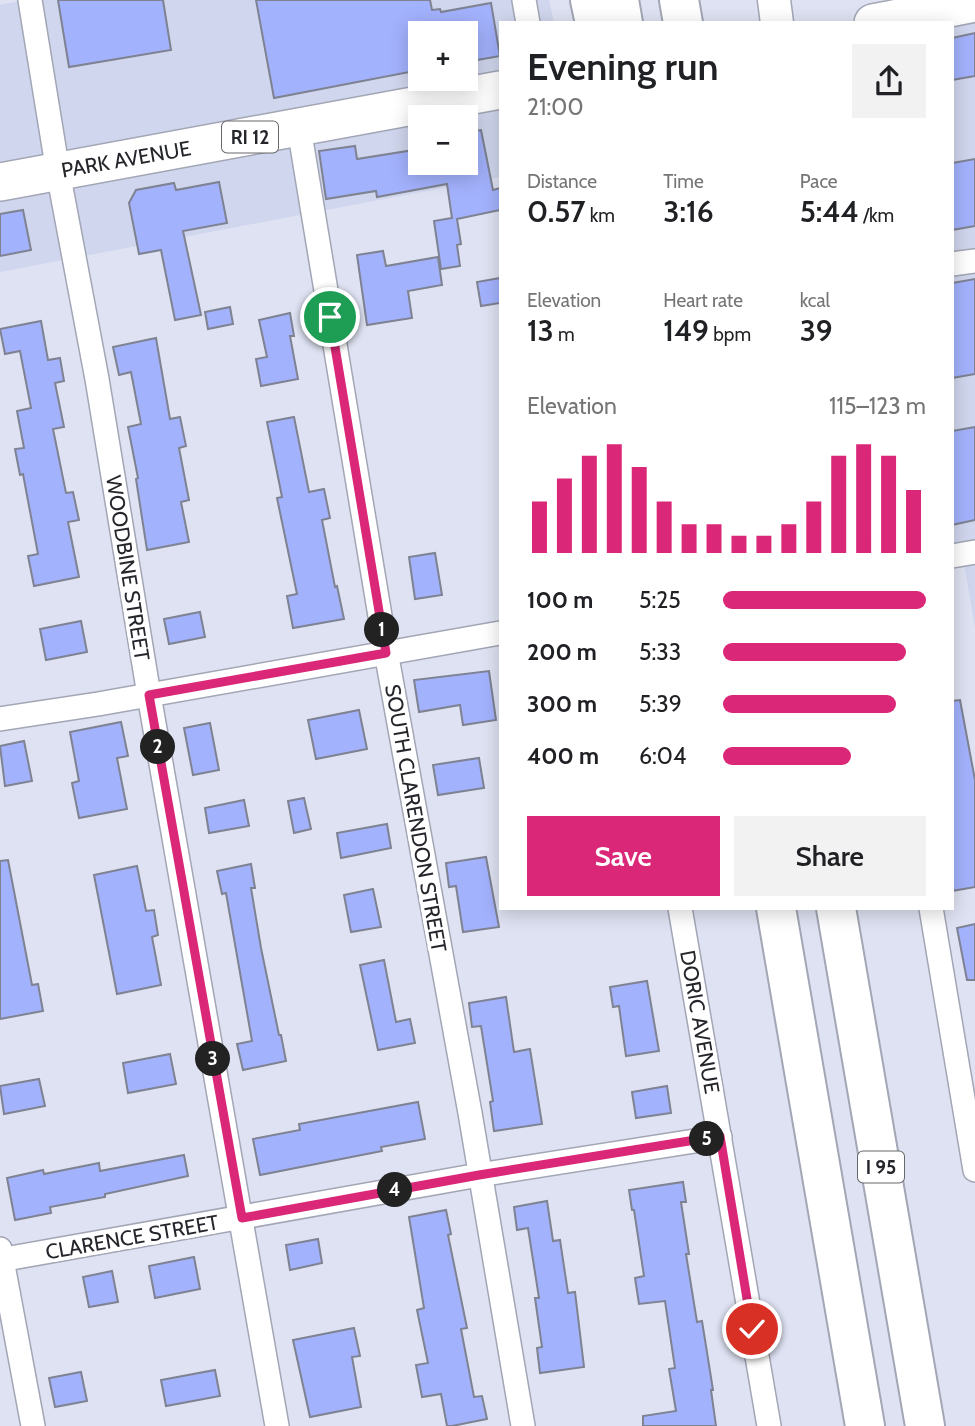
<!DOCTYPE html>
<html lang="en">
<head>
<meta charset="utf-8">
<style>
  body { margin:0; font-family:Cabin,sans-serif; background:#f2f2f2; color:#202124; height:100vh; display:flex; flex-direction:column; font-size:26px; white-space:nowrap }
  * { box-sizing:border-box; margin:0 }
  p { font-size:23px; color:#757577 }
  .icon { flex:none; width:38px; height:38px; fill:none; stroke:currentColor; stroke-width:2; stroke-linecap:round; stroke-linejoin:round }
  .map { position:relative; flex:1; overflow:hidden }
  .panel { position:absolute; left:499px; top:21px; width:455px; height:889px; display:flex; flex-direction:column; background:#fff; border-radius:0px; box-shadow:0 4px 18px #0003 }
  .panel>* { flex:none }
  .controls { position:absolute; left:408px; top:21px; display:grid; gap:14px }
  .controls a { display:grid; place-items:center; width:70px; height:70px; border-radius:0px; background:#fff; box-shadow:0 4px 18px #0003; font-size:35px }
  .pin { position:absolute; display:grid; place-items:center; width:60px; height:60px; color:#fff; margin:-30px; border:4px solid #fff; border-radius:50%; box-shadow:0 2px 7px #0007 }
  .km { position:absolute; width:35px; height:35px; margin:-18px; border-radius:50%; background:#222; color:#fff; font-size:19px; line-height:35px; text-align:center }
  .round { display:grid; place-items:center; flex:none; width:74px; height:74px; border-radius:0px; background:#f2f2f2 }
  .head { display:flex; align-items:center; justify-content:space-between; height:119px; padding:0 28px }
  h1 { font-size:38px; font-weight:600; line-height:52px }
  .stats { display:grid; grid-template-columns:repeat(3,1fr); gap:10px; height:119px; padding:7px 28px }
  .stats div { display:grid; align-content:center }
  .stats b { font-size:30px; font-weight:600 }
  .stats small { font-size:19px; font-weight:400 }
  .stats p { font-size:19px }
  .chart { height:196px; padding:14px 28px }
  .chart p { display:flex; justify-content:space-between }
  .chart svg { width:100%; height:126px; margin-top:7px; stroke:#db2777; stroke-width:6 }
  .cta { display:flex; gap:14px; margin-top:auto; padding:14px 28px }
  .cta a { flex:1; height:80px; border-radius:0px; background:#db2777; color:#fff; font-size:28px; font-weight:600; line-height:80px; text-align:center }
  .cta a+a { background:#f2f2f2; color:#202124 }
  ul { padding:0 28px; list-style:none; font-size:23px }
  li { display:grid; grid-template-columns:112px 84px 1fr; align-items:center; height:52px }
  li i { height:18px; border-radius:9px; background:#db2777 }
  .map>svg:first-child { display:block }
  .built { fill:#d0d6ed; fill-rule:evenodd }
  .building { fill:#a3b2fd; stroke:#7e8291; stroke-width:2 }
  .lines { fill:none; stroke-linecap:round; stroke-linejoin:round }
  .street-casing { stroke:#a2a6b5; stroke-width:26 }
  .secondary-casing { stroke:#a2a6b5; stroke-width:35 }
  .primary-casing { stroke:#a2a6b5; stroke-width:40 }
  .highway-casing { stroke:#a2a6b5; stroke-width:42 }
  .street { stroke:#fff; stroke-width:23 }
  .secondary { stroke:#fff; stroke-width:32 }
  .primary { stroke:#fff; stroke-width:37 }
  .highway { stroke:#fff; stroke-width:38 }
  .route-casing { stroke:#fff; stroke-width:14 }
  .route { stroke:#db2777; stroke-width:9 }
  .labels { text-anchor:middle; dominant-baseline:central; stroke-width:7; stroke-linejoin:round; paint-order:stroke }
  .shield { fill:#fff; stroke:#66676b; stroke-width:2 }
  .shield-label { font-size:19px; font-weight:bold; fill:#24262c }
  .street-label { font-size:21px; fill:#24262c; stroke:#fff }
</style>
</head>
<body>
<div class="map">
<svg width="975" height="1426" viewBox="0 0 975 1426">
  <rect width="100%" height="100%" fill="#dee2f2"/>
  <g class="built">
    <path d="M24,0H549L554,23H500V177L0,272V5ZM420,33H466V79H420ZM420,117H466V163H420Z"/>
    <path d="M975,5V627L963,558L952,554V23Z"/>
  </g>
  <g class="building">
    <path d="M58,0H163L171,50L69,67Z"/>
    <path d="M256,0H430L432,10L440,9L441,12L491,3L500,56L466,62V33H420V70L274,98Z"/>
    <path d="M975,33V76L952,80V38Z"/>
    <path d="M481,130L493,190L500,188V210L457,219L461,244L457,245L460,266L441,269L434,221L452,218L447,184L377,197L376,191L326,199L319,151L355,146L357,159L420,149V163H466V132Z"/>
    <path d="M975,159V226L952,230V163Z"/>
    <path d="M219,182L227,223L183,231L201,315L175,320L161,250L139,254L129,203L136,190L174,183L176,190Z"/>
    <path d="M23,210L31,250L0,256V214Z"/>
    <path d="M383,251L386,266L438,257L442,285L408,291L412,318L367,325L357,255Z"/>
    <path d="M500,278V303L481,306L477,282Z"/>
    <path d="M975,279V374L952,378V283Z"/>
    <path d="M230,307L233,324L208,329L205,312Z"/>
    <path d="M290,313L294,336H290L298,379L261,386L256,359L267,357L259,320Z"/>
    <path d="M41,321L48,360L60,358L64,381L55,383L64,427L53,429L66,493L73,492L79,520L68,522L79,577L34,586L28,556L38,554L23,474L20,475L15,449L24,448L17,411L31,408L20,351L5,354L0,329Z"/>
    <path d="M156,338L170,419L180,417L186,446L179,448L189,500L181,502L189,542L147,550L136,479L138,478L128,427L141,424L131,372L119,375L113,347Z"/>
    <path d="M294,417L309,492L324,489L330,518L322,520L335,587L337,586L344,619L293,628L287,596L297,594L277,498L282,497L267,422Z"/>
    <path d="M975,427V520L952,525V431Z"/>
    <path d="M435,553L442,595L415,599L409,557Z"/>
    <path d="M200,612L205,637L169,644L164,619Z"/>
    <path d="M81,621L87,652L46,660L40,629Z"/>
    <path d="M489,671L496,720L463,725L460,705L419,712L414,680Z"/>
    <path d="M960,700L975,780V887L952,891V701Z"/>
    <path d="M359,710L367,749L316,759L308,720Z"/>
    <path d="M121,722L128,756L117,758L127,809L79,818L72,783L79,781L70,732Z"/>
    <path d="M210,723L219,770L193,775L184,728Z"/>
    <path d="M24,741L32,781L5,786L0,746Z"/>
    <path d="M479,758L484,788L438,795L433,765Z"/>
    <path d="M304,798L311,829L294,833L288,801Z"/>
    <path d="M244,800L249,826L209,833L205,808Z"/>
    <path d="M387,824L391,848L341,858L337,833Z"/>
    <path d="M486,857L499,927L463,932L456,886L449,887L446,863Z"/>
    <path d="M8,860L32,985L38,984L43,1011L0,1019V861Z"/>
    <path d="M251,864L255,888H251L261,948L279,1035H281L286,1061L243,1070L237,1044L252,1041L226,893L222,894L217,871Z"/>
    <path d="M137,866L146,911L154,910L158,935L152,937L161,985L117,994L94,875Z"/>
    <path d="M373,889L381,927L351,932L344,895Z"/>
    <path d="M975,924V980H967L957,928Z"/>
    <path d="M384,960L396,1022L410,1019L415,1043L378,1050L360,965Z"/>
    <path d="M647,981L659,1051L626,1056L619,1006L613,1007L610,987Z"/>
    <path d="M506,997L514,1052L530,1049L542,1124L494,1131L490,1102L493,1101L481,1026L472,1027L469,1003Z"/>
    <path d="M170,1054L176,1084L128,1093L123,1063Z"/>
    <path d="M39,1079L45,1106L4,1114L0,1086Z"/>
    <path d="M667,1086L671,1113L636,1118L632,1092Z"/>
    <path d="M418,1102L425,1139L381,1147L382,1151L260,1175L253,1139L300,1130L299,1124Z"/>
    <path d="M184,1155L188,1176L105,1194V1197L50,1207L51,1213L15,1220L7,1178L43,1170L44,1174L99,1163L100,1171Z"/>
    <path d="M683,1182L686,1202H681L689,1254H686L697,1322L702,1321L713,1390H711L716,1426H643V1416L676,1411L669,1369L675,1368L665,1301L639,1304L635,1278L644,1276L634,1210H632L629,1190Z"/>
    <path d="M547,1201L553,1241L560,1240L568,1293L575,1292L584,1367L540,1373L537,1348L542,1347L535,1298H539L528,1228L517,1230L514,1207Z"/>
    <path d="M446,1210L451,1234L448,1235L467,1328L461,1329L474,1397L482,1396L487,1419L452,1426H447L441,1394L422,1397L416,1365L428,1363L417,1310L424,1308L409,1217Z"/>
    <path d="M318,1239L322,1263L290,1270L286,1245Z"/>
    <path d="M194,1257L200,1289L155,1298L149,1266Z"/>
    <path d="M112,1271L118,1302L89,1307L83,1277Z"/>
    <path d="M354,1328L360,1356L352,1357L361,1407L310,1417L293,1340Z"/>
    <path d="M215,1370L220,1396L166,1406L161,1380Z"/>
    <path d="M81,1372L87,1401L55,1407L49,1378Z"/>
  </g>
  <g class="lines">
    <defs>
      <g id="street">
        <path d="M30,0L58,172L97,379L149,695L277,1426"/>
        <path d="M524,0L528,23"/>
        <path d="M299,128L386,652L470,1113L523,1426"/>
        <path d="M952,264L975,261"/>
        <path d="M952,556L975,552"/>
        <path d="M0,719L98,704L500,633"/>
        <path d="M680,908L769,1426"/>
        <path d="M931,908L975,1170"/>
        <path d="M0,1249L33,1426"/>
        <path d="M0,1260L479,1175L720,1137"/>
      </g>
      <path id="secondary" d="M774,0L777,23"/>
      <g id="primary">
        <path d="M873,23L975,3"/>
        <path d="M0,182L500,90"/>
      </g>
      <g id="highway">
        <path d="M590,0L595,23"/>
        <path d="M619,0L623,23"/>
        <path d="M679,0L683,23"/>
        <path d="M776,908L865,1426"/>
        <path d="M836,908L925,1426"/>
      </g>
    </defs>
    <use href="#street" class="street-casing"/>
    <use href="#secondary" class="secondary-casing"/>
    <use href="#primary" class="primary-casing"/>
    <use href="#highway" class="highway-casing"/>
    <use href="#street" class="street"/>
    <use href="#secondary" class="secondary"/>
    <use href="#primary" class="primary"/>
    <use href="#highway" class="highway"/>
  </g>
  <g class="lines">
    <defs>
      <path id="route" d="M330,317L386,653L149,695L242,1218L479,1175L720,1136L752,1329"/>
    </defs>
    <use href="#route" class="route-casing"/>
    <use href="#route" class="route"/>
  </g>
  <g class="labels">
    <g class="shield">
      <rect x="222" y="121.5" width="56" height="31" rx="5"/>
      <rect x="858" y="1151.5" width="46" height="31" rx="5"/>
    </g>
    <g class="shield-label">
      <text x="250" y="137">RI 12</text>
      <text x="881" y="1167">I 95</text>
    </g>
    <g class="street-label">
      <text transform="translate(126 159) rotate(-10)">PARK AVENUE</text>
      <text transform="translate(128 568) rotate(81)">WOODBINE STREET</text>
      <text transform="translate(416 818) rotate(80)">SOUTH CLARENDON STREET</text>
      <text transform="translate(700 1022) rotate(80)">DORIC AVENUE</text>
      <text transform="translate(132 1237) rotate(-10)">CLARENCE STREET</text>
    </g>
  </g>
</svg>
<div class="controls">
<a>+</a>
<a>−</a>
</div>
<div class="pin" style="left:330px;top:317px;background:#1e9e55"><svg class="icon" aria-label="arrive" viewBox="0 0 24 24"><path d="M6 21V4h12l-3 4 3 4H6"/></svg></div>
<div class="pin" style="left:752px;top:1329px;background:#d93025"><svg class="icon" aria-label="check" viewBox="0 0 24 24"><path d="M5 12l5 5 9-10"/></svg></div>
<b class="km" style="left:382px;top:630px">1</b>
<b class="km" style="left:158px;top:747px">2</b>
<b class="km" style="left:213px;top:1059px">3</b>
<b class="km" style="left:395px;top:1190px">4</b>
<b class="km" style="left:707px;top:1139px">5</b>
<section class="panel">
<div class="head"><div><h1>Evening run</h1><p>21:00</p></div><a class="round"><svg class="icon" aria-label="share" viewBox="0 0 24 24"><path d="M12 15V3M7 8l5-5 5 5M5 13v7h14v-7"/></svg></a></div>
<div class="stats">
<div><p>Distance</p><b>0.57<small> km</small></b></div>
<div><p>Time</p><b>3:16</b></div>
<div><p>Pace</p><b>5:44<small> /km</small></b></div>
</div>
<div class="stats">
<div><p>Elevation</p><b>13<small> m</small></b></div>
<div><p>Heart rate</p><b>149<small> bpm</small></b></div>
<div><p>kcal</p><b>39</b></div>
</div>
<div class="chart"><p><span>Elevation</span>115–123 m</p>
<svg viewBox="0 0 160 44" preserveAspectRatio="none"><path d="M5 44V26M15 44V18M25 44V10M35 44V6M45 44V14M55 44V26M65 44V34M75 44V34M85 44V38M95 44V38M105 44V34M115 44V26M125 44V10M135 44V6M145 44V10M155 44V22"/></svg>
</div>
<ul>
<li><b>100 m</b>5:25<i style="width:100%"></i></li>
<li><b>200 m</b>5:33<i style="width:90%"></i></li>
<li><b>300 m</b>5:39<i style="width:85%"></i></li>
<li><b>400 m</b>6:04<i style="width:63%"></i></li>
</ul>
<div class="cta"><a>Save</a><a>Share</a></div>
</section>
</div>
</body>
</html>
